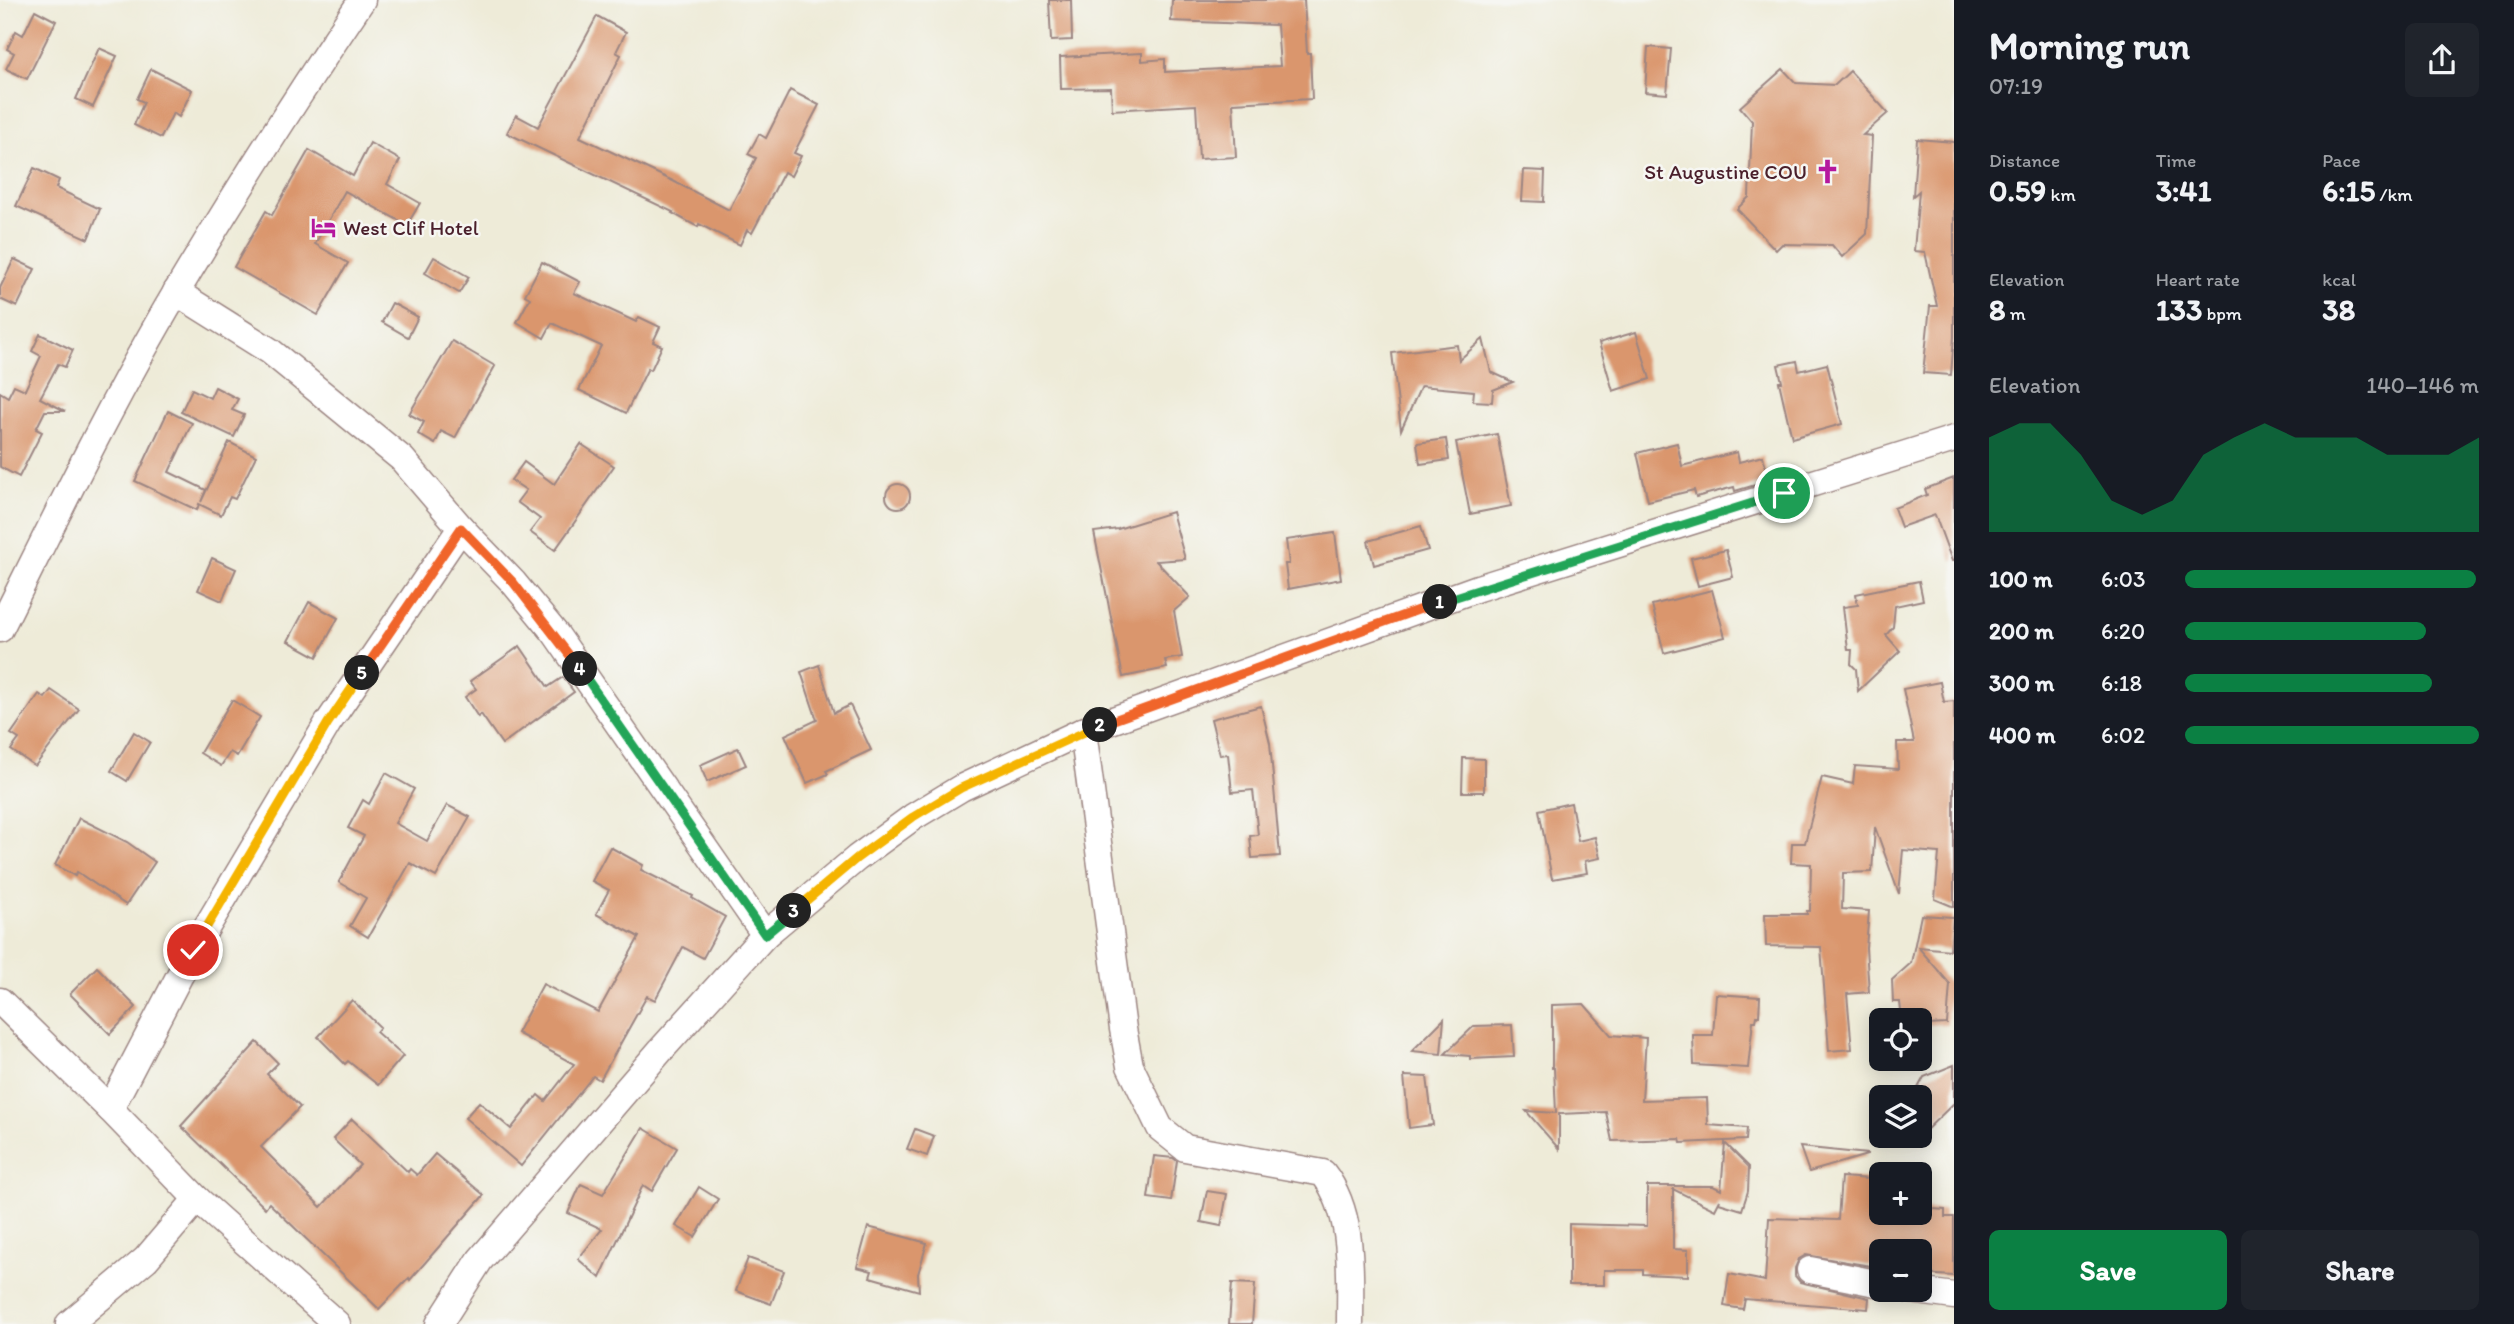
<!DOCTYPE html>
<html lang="en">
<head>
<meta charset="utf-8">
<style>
  body { margin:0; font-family:Itim,sans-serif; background:#20242c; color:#f1f3f6; height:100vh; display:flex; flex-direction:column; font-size:26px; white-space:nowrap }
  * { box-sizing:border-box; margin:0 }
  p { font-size:23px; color:#9ea1a6 }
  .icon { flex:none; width:38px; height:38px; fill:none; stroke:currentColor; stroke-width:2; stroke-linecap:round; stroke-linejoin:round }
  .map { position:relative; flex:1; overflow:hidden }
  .details { display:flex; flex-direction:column; background:#171b24; width:560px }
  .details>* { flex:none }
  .buttons { position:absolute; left:1869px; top:1008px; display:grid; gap:14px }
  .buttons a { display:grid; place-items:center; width:63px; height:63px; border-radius:10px; background:#171b24; box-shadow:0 4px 18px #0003; font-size:35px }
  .pin { position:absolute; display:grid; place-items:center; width:60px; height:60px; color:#fff; margin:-30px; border:4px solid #fff; border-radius:50%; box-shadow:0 2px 7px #0007 }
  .km { position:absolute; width:35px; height:35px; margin:-18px; border-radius:50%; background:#222; color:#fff; font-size:19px; line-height:35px; text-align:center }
  .round { display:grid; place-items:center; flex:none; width:74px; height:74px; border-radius:10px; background:#20242c }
  .headline { display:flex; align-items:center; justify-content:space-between; height:119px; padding:0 35px }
  h1 { font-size:38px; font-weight:700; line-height:52px }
  .stats { display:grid; grid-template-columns:repeat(3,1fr); gap:10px; height:119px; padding:7px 35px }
  .stats div { display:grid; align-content:center }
  .stats b { font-size:30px; font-weight:700 }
  .stats small { font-size:19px; font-weight:400 }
  .stats p { font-size:19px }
  .chart { height:196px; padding:14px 35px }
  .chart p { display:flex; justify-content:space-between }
  .chart svg { width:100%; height:126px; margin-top:7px; fill:#0b8043; opacity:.7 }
  .primary-button { display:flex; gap:14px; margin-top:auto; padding:14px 35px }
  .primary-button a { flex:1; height:80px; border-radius:10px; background:#0b8043; color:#fff; font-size:28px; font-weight:700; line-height:80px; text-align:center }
  .primary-button a+a { background:#20242c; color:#f1f3f6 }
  ul { padding:0 35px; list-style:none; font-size:23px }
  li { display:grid; grid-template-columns:112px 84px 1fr; align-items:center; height:52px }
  li i { height:18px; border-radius:9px; background:#0b8043 }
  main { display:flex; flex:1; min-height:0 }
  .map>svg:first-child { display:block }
  .building { fill:#da966d }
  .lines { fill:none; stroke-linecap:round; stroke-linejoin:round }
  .minor-casing { stroke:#9c8582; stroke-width:29 }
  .minor { stroke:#fff; stroke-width:26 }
  .split-1-casing { stroke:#fff; stroke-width:14 }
  .split-2-casing { stroke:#fff; stroke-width:14 }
  .split-3-casing { stroke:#fff; stroke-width:14 }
  .split-4-casing { stroke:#fff; stroke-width:14 }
  .split-5-casing { stroke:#fff; stroke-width:14 }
  .split-6-casing { stroke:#fff; stroke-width:14 }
  .split-1 { stroke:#22a559; stroke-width:9 }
  .split-2 { stroke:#f0652b; stroke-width:9 }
  .split-3 { stroke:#f5b400; stroke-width:9 }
  .split-4 { stroke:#22a559; stroke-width:9 }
  .split-5 { stroke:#f0652b; stroke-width:9 }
  .split-6 { stroke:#f5b400; stroke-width:9 }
  .labels { text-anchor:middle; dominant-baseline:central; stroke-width:5; stroke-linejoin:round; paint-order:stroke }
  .poi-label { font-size:21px; fill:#4a1f2b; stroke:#f6f6f2; text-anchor:end }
</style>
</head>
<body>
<main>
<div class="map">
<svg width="1954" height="1324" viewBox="0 0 1954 1324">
  <rect width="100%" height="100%" fill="#f6f6f2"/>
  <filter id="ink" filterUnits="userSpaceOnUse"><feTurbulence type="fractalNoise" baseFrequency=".0143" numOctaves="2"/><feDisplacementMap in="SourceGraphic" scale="14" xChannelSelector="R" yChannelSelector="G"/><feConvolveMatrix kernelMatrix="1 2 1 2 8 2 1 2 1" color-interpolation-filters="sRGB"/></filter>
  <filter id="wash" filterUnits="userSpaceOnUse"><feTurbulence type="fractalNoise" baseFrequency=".00686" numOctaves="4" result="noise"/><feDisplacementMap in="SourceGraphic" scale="28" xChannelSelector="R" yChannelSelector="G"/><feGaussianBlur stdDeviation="1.57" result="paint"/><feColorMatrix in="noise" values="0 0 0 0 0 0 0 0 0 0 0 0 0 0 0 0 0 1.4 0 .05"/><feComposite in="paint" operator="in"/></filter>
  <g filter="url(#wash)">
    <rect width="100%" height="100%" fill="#eeebd8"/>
    <g id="blocks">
      <g class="building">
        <path d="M1049,0H1071L1072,40L1051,41Z"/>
        <path d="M1172,0H1304L1307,53H1310L1312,99L1233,103L1236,157L1199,159L1196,105L1112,110L1111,88L1061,89L1060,57L1142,53V61L1165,59V72L1280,66L1277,25L1171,21Z"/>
        <path d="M35,10L56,21L27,79L6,69L14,53L7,49L16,31L23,35Z"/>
        <path d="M597,16L626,32L616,52L621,55L580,137L673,181L729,210L756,158L748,154L759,134L766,138L790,90L819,105L794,153L801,156L791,176L784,172L752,233L747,230L740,245L699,224L698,227L672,213L673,212L507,133L516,115L538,127Z"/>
        <path d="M1648,47L1671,49L1667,94L1645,92Z"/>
        <path d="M99,48L117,56L93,107L76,99Z"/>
        <path d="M151,69L192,90L179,117L173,113L161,138L134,125L144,102L137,99Z"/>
        <path d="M1783,69L1796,83L1835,85L1850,71L1888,113L1863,135L1872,136L1867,234L1842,257L1832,245L1782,244L1776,250L1737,209L1749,197L1752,121L1740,107Z"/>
        <path d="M1917,139L1954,142V337L1951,375L1923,373L1930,306H1937L1925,252L1914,251L1919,191L1913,196Z"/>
        <path d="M370,143L400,160L387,184L420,203L407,225L345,191L315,244L348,263L318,315L234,267L266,211L272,215L309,150L353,176Z"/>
        <path d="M34,168L59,180L56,188L100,209L88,239L16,206Z"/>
        <path d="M1524,170L1545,171L1544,202L1522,201Z"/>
        <path d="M434,257L469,277L459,293L425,273Z"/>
        <path d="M14,259L35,269L17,307L0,299V288Z"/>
        <path d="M542,262L580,282L574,293L636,322L639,317L660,327L653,342L662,346L651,370L648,368L626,413L579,390L601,346L552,323L544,338L517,322L530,298L525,295Z"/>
        <path d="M392,303L418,317L408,337L382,322Z"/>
        <path d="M1636,332L1650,379L1613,391L1599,343Z"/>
        <path d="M40,334L73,350L65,367L58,364L40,398L65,411H45L36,429L42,432L19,477L0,467V392L8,397L14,385L25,390L41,356L32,351Z"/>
        <path d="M1483,339L1491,372L1513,382L1493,390L1492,402L1473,401L1474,391L1421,386L1401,430L1392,353L1457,345L1459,360Z"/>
        <path d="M452,341L495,366L455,438L441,431L435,444L418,434L424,422L409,414Z"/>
        <path d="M1797,361L1799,371L1827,364L1842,424L1792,438L1779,382H1782L1778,365Z"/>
        <path d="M215,387L238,399L232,410L244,415L234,437L181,412L192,389L210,398Z"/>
        <path d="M168,411L192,423L169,472L206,490L201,502L229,442L256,456L235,499L230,497L221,515L199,504L197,510L135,481Z"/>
        <path d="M1497,434L1511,506L1470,514L1456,442Z"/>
        <path d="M1446,439L1449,460L1420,464L1417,443Z"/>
        <path d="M1677,443L1682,466L1737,452L1739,462L1763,456L1769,481L1735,491L1734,487L1696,497L1694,490L1648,501L1637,453Z"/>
        <path d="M581,444L614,466L555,550L530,532L540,519L517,502L526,490L511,480L524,462L554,484Z"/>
        <path d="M1954,478V561H1952L1935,515L1901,527L1894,508L1927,495L1925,489Z"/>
        <circle cx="898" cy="496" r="12"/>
        <path d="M1172,512L1185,559L1156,561L1190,597L1174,611L1182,657L1165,660L1167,668L1123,677L1094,532L1118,529Z"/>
        <path d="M1421,526L1428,550L1374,565L1368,541Z"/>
        <path d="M1335,533L1341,579L1288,589L1285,564H1289L1286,540Z"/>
        <path d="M1726,550L1733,577L1698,586L1691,558Z"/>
        <path d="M212,558L236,569L222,601L198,590Z"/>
        <path d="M1919,581L1923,600L1895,606L1893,627L1886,635L1900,651L1858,691L1856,669L1851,664L1852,650H1848L1843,607L1858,605L1856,594Z"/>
        <path d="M1712,590L1725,637L1664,653L1652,605Z"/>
        <path d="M309,602L338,618L317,657L288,641Z"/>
        <path d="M520,646L548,687L563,677L574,692L502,744L481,714L478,717L465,697L476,689L470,681Z"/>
        <path d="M819,665L834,713L850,705L871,750L826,771L828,774L807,783L785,735L817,720L801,672Z"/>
        <path d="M1940,682L1944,702L1954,701V907L1935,899L1939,853L1903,850L1899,894L1875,827L1872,872L1843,873L1842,909L1869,911L1866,948L1869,992L1847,994L1852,1049L1829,1051L1821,947L1766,946L1765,914H1807V911H1810L1811,864L1791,863L1792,843H1805L1822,777L1853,784L1855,766L1898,769L1897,742H1914L1903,689Z"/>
        <path d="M51,690L79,709L35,766L11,750L19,739L11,734L39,694L45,698Z"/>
        <path d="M232,700L260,717L237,756L230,752L221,766L200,753Z"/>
        <path d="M1261,706L1270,743L1280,856L1252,858L1250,836L1258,835L1253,790L1232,792L1228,754L1220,755L1211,719Z"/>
        <path d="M134,732L150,742L127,781L111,771Z"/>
        <path d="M738,748L746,765L707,782L700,765Z"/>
        <path d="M1463,758L1484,759V792H1462Z"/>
        <path d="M386,773L414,789L395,823L427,841L447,805L470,817L436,877L410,863L368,937L350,926L366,898L339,882L364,836L348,828L363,800L369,804Z"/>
        <path d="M1571,803L1578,841L1595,837L1600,858L1585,861L1587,873L1552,879L1539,810Z"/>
        <path d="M79,818L127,842L155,862L126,905L77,872L75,876L55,865Z"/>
        <path d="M610,847L643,865L641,870L693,896L692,898L725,917L703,958L683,947L655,1000L647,996L600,1080L593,1076L521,1166L465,1118L479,1102L511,1129L538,1095L545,1101L574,1064L517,1033L543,984L598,1012L639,937L596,914L609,890L592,881Z"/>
        <path d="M1921,915L1953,917L1950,950L1918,947L1950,984L1947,1024L1926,1025V1020H1902L1900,1002H1893L1892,980L1911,963Z"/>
        <path d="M97,967L136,1007L110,1034L70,994Z"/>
        <path d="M1716,994L1760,997L1759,1016H1757L1756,1021H1753L1748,1068L1694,1065L1693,1035H1713Z"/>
        <path d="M352,1000L380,1027L376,1032L403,1056L378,1085L348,1061L345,1064L318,1037Z"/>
        <path d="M1584,1004L1611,1035L1646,1038L1642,1100L1707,1098L1708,1125L1747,1128L1746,1140L1681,1143L1680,1139L1612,1141L1606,1112L1559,1114V1149L1526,1111L1556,1113L1554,1068H1552V1005Z"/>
        <path d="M1444,1019L1441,1054L1412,1051Z"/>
        <path d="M1512,1025L1514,1057L1470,1059V1056L1445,1054L1474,1026Z"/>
        <path d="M257,1042L278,1063L267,1074L300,1107L261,1147L321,1207L360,1165L333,1139L352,1119L408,1172L410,1169L417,1175L435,1154L484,1195L410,1280L409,1278L379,1309L269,1203L265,1208L181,1126Z"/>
        <path d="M1954,1065V1103L1920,1136V1097H1913L1924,1077Z"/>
        <path d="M1404,1076L1427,1077L1433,1125L1409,1128Z"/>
        <path d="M643,1128L677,1148L652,1191L643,1185L600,1278L578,1259L602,1229L568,1213L581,1184L603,1194Z"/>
        <path d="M915,1129L934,1136L927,1156L907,1149Z"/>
        <path d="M1725,1143L1749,1167L1748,1191L1742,1210L1719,1203L1720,1200L1715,1210L1673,1189V1249L1688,1250V1276L1643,1274V1270H1604V1285H1569V1224L1647,1226V1186H1713L1721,1190Z"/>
        <path d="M1800,1147L1867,1154V1155L1809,1172Z"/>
        <path d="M1154,1156L1173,1158L1177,1161L1171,1201L1148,1198Z"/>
        <path d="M1841,1177L1870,1179V1211L1920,1213V1208L1945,1210V1217H1954V1276L1920,1274V1251H1881V1255H1872L1871,1266L1806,1255L1799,1259L1795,1268V1276L1800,1282L1869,1298L1868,1309L1745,1299L1743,1309L1724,1306L1729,1274L1765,1281L1769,1218L1838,1220Z"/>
        <path d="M699,1187L718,1199L695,1237L676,1226Z"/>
        <path d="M1207,1191L1227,1194L1221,1226L1201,1222Z"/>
        <path d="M868,1227L927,1243L918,1274L919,1291L870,1277L872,1271L857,1267Z"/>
        <path d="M748,1258L784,1271L771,1304L736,1291Z"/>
        <path d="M1232,1283L1255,1284L1252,1324H1229Z"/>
      </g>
    </g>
  </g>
  <g filter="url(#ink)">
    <use href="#blocks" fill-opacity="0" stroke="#9c8582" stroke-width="2"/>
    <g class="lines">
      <defs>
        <g id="minor">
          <path d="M176,292L270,351L402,459L461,528L513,582L555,633L765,935"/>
          <path d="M0,629C57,515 112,400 177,291C236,192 298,95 362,0"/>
          <path d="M1083,731L1123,1029L1130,1066L1160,1128L1185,1148L1323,1173C1355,1214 1350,1274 1350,1324"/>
          <path d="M0,1001L110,1109L197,1199L337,1324"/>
          <path d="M110,1109L193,950L328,723L461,528"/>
          <path d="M1810,1270L1881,1284"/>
          <path d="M1910,1290L1954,1296"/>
          <path d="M69,1324L146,1259L197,1199"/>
          <path d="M439,1324L480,1260L660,1051L765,935L857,858L913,817L961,788L1083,731L1478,588L1954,439"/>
        </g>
      </defs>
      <use href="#minor" class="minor-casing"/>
      <use href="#minor" class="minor"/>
    </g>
  </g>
  <g class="lines" filter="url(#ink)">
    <defs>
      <path id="split-1" d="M1440,602L1784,493"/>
      <path id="split-2" d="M1100,725L1440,602"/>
      <path id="split-3" d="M794,911L857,858L913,817L961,788L1100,725"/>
      <path id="split-4" d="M580,669L765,935L794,911"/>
      <path id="split-5" d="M362,673L461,528L513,582L580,669"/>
      <path id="split-6" d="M193,950L328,723L362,673"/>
    </defs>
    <use href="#split-1" class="split-1-casing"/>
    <use href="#split-2" class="split-2-casing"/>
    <use href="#split-3" class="split-3-casing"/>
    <use href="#split-4" class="split-4-casing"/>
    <use href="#split-5" class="split-5-casing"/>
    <use href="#split-6" class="split-6-casing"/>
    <use href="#split-1" class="split-1"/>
    <use href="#split-2" class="split-2"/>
    <use href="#split-3" class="split-3"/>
    <use href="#split-4" class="split-4"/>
    <use href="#split-5" class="split-5"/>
    <use href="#split-6" class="split-6"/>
  </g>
  <defs>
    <symbol id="church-bare" viewBox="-9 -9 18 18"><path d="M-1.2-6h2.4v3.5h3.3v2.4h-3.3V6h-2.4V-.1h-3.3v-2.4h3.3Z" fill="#b5179e" stroke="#f6f6f2" stroke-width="2.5" paint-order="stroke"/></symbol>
    <symbol id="hotel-bare" viewBox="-9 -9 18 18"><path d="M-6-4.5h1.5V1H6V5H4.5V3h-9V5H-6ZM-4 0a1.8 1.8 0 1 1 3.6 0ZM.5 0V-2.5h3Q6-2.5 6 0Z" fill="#b5179e" stroke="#f6f6f2" stroke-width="2.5" paint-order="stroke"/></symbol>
  </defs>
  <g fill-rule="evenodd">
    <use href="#church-bare" x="1810" y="154" width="35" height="35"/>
    <use href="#hotel-bare" x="306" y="210" width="35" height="35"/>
  </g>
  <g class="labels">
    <g class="poi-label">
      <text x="1807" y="171">St Augustine COU</text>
      <text x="343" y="227" text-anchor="start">West Clif Hotel</text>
    </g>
  </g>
</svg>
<div class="buttons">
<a><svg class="icon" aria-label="locate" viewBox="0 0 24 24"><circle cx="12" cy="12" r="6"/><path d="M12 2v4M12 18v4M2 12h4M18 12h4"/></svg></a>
<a><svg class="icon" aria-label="layers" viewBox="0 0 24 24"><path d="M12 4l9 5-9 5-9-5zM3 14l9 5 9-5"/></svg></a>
<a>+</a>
<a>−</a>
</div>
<div class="pin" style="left:1784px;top:493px;background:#1e9e55"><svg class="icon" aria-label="arrive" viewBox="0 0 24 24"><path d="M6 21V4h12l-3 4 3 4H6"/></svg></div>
<div class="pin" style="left:193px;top:950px;background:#d93025"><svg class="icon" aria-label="check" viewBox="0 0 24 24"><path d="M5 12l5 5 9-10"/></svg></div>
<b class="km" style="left:1440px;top:602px">1</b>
<b class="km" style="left:1100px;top:725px">2</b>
<b class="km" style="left:794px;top:911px">3</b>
<b class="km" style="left:580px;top:669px">4</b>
<b class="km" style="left:362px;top:673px">5</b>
</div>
<section class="details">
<div class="headline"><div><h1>Morning run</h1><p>07:19</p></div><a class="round"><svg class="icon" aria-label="share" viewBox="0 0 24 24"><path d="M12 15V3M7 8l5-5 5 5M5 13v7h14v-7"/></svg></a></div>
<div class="stats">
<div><p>Distance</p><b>0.59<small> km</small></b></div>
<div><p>Time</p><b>3:41</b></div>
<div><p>Pace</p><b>6:15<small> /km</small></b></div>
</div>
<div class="stats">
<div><p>Elevation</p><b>8<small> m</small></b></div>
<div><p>Heart rate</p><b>133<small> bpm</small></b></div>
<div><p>kcal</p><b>38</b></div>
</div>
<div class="chart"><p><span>Elevation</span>140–146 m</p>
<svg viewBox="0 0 160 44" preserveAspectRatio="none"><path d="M0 44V11L10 6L20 6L30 17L40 33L50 38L60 33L70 17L80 11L90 6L100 11L110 11L120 11L130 17L140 17L150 17L160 11V44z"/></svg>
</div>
<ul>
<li><b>100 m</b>6:03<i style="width:99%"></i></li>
<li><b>200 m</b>6:20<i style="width:82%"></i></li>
<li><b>300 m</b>6:18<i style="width:84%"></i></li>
<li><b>400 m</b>6:02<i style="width:100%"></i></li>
</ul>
<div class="primary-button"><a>Save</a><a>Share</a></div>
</section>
</main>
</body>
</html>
